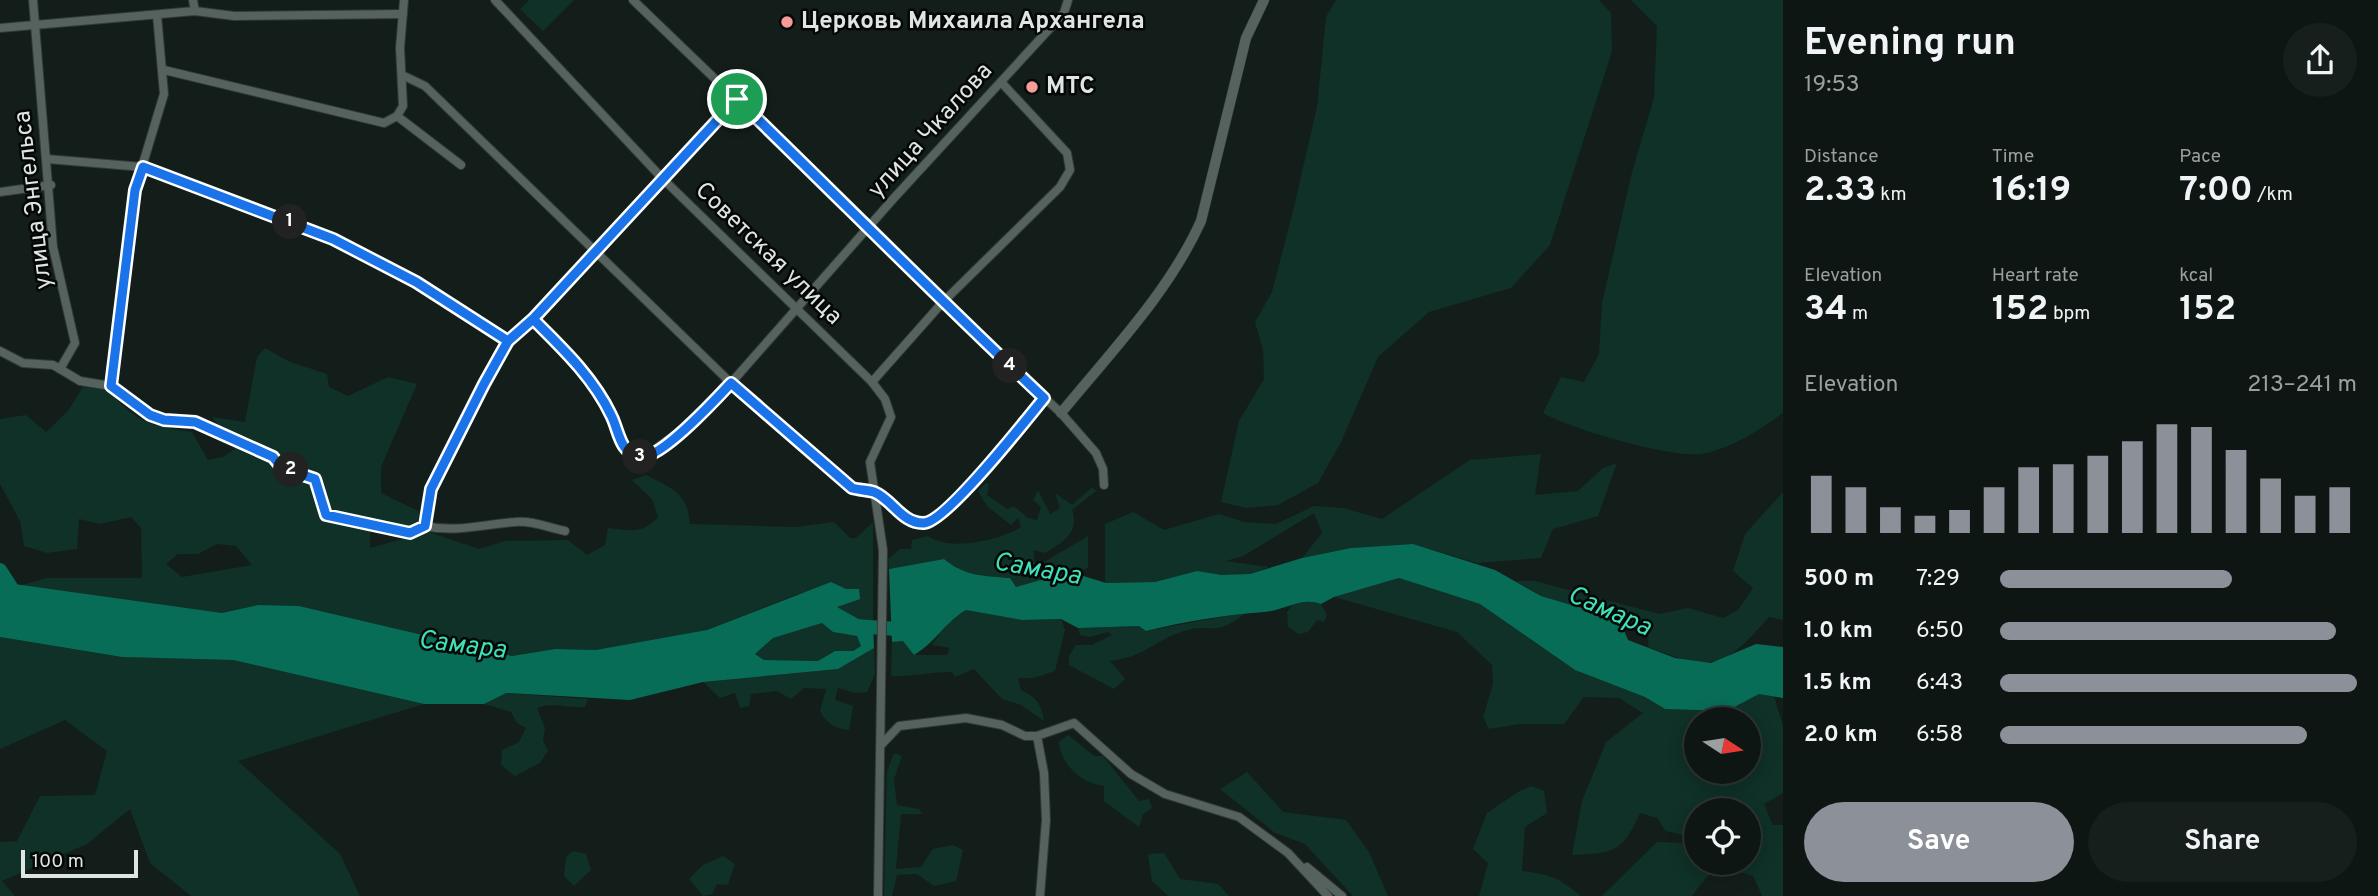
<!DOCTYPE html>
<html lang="en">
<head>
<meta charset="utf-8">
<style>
  body { margin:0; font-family:Overpass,sans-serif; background:#171f1d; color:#f1f3f6; height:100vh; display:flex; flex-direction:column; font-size:26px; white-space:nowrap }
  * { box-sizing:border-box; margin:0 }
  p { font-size:23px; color:#9b9fa0 }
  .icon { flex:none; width:38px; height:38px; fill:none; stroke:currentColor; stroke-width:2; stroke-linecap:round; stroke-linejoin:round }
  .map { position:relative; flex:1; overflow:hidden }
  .side { display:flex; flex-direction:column; background:#0e1614; width:595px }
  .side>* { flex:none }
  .needle { width:46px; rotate:102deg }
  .controls { position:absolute; left:1684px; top:707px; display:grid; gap:14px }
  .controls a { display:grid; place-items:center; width:77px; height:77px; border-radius:50%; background:#0e1614; box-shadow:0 4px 18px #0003,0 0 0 2px #2e3534; font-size:35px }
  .scale { position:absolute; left:21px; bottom:18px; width:117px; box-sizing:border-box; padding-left:7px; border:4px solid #dee5e2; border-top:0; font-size:19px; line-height:24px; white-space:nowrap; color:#dee5e2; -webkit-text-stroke:5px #040706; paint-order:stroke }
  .pin { position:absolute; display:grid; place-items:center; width:60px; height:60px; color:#fff; margin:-30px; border:4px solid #fff; border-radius:50%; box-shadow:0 2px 7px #0007 }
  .km { position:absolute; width:35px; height:35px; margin:-18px; border-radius:50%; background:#222; color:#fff; font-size:19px; line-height:35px; text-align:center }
  .round { display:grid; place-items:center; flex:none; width:74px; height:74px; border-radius:37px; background:#171f1d }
  .summary { display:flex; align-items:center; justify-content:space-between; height:119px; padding:0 21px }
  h1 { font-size:38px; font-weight:700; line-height:52px }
  .stats { display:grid; grid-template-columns:repeat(3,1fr); gap:10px; height:119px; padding:7px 21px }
  .stats div { display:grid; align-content:center }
  .stats b { font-size:35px; font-weight:700 }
  .stats small { font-size:19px; font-weight:400 }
  .stats p { font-size:19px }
  .chart { height:196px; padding:14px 21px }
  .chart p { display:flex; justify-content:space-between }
  .chart svg { width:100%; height:126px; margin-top:7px; stroke:#8c9099; stroke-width:6 }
  .action { display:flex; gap:14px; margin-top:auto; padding:14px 21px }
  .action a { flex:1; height:80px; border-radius:42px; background:#8c9099; color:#fff; font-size:28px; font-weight:700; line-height:80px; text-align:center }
  .action a+a { background:#171f1d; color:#f1f3f6 }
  ul { padding:0 21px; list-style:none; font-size:23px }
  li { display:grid; grid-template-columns:112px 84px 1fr; align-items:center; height:52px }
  li i { height:18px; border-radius:9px; background:#8c9099 }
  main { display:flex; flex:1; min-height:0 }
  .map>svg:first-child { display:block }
  .green { fill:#0f3127; fill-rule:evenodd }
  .water { fill:#086d57; fill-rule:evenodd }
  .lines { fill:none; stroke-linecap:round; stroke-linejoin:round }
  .river { stroke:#086d57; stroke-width:14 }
  .minor-casing { stroke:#323936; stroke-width:10 }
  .tertiary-casing { stroke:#323936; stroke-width:11 }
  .minor { stroke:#55625d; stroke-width:8 }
  .tertiary { stroke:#55625d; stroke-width:10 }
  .route-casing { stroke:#fff; stroke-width:14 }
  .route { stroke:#1a73e8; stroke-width:9 }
  .poi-dot { fill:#f59b98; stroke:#040706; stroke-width:2.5 }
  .labels { text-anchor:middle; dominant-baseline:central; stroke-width:5; stroke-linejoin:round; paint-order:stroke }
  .poi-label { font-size:24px; font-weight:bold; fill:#dee5e2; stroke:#040706; text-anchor:start }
  .street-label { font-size:24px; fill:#dee5e2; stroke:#040706 }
  .water-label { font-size:26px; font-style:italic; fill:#3fe1b9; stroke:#040706 }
</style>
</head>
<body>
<main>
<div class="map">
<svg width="1783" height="896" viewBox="0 0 1783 896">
  <rect width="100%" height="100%" fill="#131e1a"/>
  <g class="green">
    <path d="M529,0H574L543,31L520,9Z"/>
    <path d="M1336,0H1599L1611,13L1612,51L1550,245L1511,288L1429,312L1378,357L1341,442L1318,483L1278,505L1246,508L1221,502L1239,421L1264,379L1263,350L1255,322L1272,292L1293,211L1317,107L1326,17Z"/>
    <path d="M1631,0H1783V413C1760,430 1730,449 1701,454C1670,458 1571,429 1543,413L1561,377L1584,382L1599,354L1602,303L1632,172L1654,98L1657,26Z"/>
    <path d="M265,348L288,361L327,374L329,387L348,396L388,377L417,384L381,467V493L420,512L417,525L370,530V548L429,532L479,549L505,541L568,540L587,555L605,545L608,528C630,530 642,535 658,517L652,499L632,480L646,475C672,489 687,491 690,524L795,527L834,522L850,538H856L873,522V627L836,607L846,589L836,586L801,593L707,630L646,643L596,650L555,649L512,656L299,606L258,605L222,613L19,586L46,578H142L141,528L131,517L100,524L79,519L77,549L47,553L24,546L20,521L0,484V419L26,415L46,432L68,411L83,387L109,391C136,422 152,427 192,432L208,460L223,457L235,449L212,417L245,422L257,357ZM217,544L236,546L252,565L182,577L166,564L178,554H198Z"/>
    <path d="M1541,454L1535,495L1578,491L1603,468L1617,463L1598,516L1553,529L1541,558L1477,563L1413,544L1351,548L1302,558L1322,533L1314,513L1243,556L1226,561L1269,567L1250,574L1221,576L1197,571L1155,582L1105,583V524L1133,512L1164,530L1219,514L1244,522L1276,524L1314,506L1343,508L1382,519L1470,460Z"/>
    <path d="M986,483L989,484L987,495L1007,509L1014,506L1028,518L1037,520L1041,507L1033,500L1038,490L1050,514L1060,508L1055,493L1072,505L1092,487L1096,491L1072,510C1080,533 1062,543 1045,553L1034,550V562L1039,565L1088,536V567C1076,577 1035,581 1016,587L1010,578C984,575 965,577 944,559L889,569L888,559L900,549H911L912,540L928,536C950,552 1000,540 1021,527L1018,518L1011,525L987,506L978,491Z"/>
    <path d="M1783,492V620L1769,617C1724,668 1714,673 1648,647L1649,627L1541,596L1516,581H1535L1659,614L1688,608L1723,618L1738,610L1753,588L1733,571L1745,534Z"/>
    <path d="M1399,578L1480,604L1575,670L1645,697L1665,709L1727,711L1759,694L1774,696L1783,726V793L1764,804L1773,825H1783V896H1762L1753,876C1717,864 1714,866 1692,896H1602L1657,842L1696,843V863H1748V810H1696V838L1666,831L1657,818L1640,813C1622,853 1614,853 1572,855L1582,801L1606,742L1643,713L1619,698L1584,697L1564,724H1519L1489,729L1483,717L1493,684L1492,665L1457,632L1334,597ZM1696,719H1748V772H1696Z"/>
    <path d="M1313,601L1321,604L1327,615L1324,622L1317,620L1308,632L1298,634L1288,627L1287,612L1293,604Z"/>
    <path d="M966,610L1022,620L1061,619L1065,630L1055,671L1033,678H1018L1021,690C1037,698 1041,703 1044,721L1021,705L1002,699L974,669L955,677L952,672C936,671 902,678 891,676L892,642L903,640L914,655H947L950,648L932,645L949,620Z"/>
    <path d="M1247,612C1212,640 1212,621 1181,632C1152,642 1144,657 1110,661L1125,679L1114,689L1069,665V656L1076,645H1092L1112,635L1108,632L1090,637L1080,635L1078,628L1140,626L1146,631Z"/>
    <path d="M822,623L833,632L857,636L861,646L853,651H835L818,661L764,660L755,654L773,638Z"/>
    <path d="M0,637L122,657L233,660L424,704L238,761L340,854L360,896H191L150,863L130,809L87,844L2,881L15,896H0V842L17,841L40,796L95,795L107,751L65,720L0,749Z"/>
    <path d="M874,648L875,674L867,692L856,693L838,688L835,700L853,706L849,730C834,729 827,723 820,711L826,689L804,688L791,699L777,691L751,694L749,706L740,708L735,693L720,698L703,682L838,669Z"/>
    <path d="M505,693L588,699L585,707C568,708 552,702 537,708L545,728L543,740L548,751L540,763L515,776L501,765L502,750L519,742L526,728L517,723L511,712L484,704Z"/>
    <path d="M1068,735L1094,756H1103L1139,801L1149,799L1152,808L1143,814L1139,827L1104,801V786C1082,784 1061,765 1059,742Z"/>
    <path d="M894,753L902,756L894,779L897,805L919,809L922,814H901L896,869L921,867L933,849L953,845L963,850L956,881L934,886L917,874L897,875L892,896H884L887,771Z"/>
    <path d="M1247,772L1283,812L1346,820L1369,852L1388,896H1353L1305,844L1275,833L1220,789Z"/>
    <path d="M1531,786L1544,791L1547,813L1525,827L1522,871C1550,874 1559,878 1581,896H1479L1488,863L1473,849L1487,813L1518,792Z"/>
    <path d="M573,851L586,854L591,870L574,886L564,876L566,857Z"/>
    <path d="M1164,853L1180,879L1218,884L1229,896H1168L1152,881L1148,854Z"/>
    <path d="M723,856L735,864L728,885L717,884L712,894L703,896L689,879L703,865Z"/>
  </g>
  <g class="water">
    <path d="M1413,544L1495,570L1541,596L1619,619L1628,640L1675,658L1711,663L1756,644L1783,647V698L1759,694L1727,711L1665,709L1645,697L1575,670L1480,604L1399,578L1334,597L1321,604C1301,596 1283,611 1264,612C1224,615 1186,621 1146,631L1139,626L1078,628L1061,619L1022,620L966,610C945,622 936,642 914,655L903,641L892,642L889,569L944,559C964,576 984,576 1010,578L1016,587L1055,576L1077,574L1106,583L1155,582L1197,571L1221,575L1250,574L1302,558L1351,548Z"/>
    <path d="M0,582L222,613L258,605L299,606L512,656L555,649L596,650L707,630L831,582L846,589H859L860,599L837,607L873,627L874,648L838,669L703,682L630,700L506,693L484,704H424L233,660L122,657L0,637ZM822,623L833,632L857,636L861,646L853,651H835L818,661L764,660L755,654L773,638Z"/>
  </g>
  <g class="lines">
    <g class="river">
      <path d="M0,570L18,598"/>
      <path d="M855,626L911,630"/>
    </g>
    <defs>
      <g id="minor">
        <path d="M193,0L195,11"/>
        <path d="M495,0L662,178L872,382L885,399L891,417L870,462L883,550L878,896"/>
        <path d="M633,0L870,228L942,303L1061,413L1096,453L1103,469L1104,485"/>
        <path d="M0,28L195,11L234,16L403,14"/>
        <path d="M164,70L384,123L397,116L403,106L400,48L404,0"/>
        <path d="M402,75L425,86L731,383L852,488C859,490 867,490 874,492C892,498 902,524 924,523C946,522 1026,420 1044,398"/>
        <path d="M397,116L461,165"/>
        <path d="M47,159L143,167L333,239L416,282L508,341"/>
        <path d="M0,192L51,185"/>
        <path d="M533,319C561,347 598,379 613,417C620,434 621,454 644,457L696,420L731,383L894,198L1064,13L1068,0"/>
        <path d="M0,351L23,363L53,365L60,369L75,343L53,247L33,0"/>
        <path d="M60,369L80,381L111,386L151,415L164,420L195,422L273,457L282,468L315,479L326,515L410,533L425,526"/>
        <path d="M872,382L942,303L1060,187L1070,170L1067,153L1001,82"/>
        <path d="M111,386L135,190L164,94L157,15"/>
        <path d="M425,526L431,489L484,384L508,341L533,319L737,99"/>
        <path d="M425,526C456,533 485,524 515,522C531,520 550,528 565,531"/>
        <path d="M1037,736L1044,773L1046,820L1040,896"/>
        <path d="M881,745L899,726L966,718L1002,725L1025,736H1037L1074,723L1131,774L1165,794L1239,817L1288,853L1328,896"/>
        <path d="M1307,867L1342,896"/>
      </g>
      <path id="tertiary" d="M1061,413C1110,353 1169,292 1201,221L1246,38L1264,0"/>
    </defs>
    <use href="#minor" class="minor-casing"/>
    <use href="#tertiary" class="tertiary-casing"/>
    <use href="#minor" class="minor"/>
    <use href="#tertiary" class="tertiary"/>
  </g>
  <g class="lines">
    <defs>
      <path id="route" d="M737,99L533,319L508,341L416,282L333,239L143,167L135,190L111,386L150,415L164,420L195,422L273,457L282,468L315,479L326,515L410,533L425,526L431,489L484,384L508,341L533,319C562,348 593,377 611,415C619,430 619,453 640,457C660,460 717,398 731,383L852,488C859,490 867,490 874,492C892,499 902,524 924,523C946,522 1026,420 1044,398C940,300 840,199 737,99"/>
    </defs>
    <use href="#route" class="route-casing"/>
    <use href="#route" class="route"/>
  </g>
  <g class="poi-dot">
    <circle cx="787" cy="22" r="7"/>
    <circle cx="1032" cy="87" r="7"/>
  </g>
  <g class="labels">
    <g class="poi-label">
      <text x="801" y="22">Церковь Михаила Архангела</text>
      <text x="1046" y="87">МТС</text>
    </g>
    <g class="street-label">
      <text transform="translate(931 131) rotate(-48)">улица Чкалова</text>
      <text transform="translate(34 200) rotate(-97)">улица Энгельса</text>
      <text transform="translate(768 254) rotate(44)">Советская улица</text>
    </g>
    <g class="water-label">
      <text transform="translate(1037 570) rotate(10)">Самара</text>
      <text transform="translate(1609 612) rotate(24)">Самара</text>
      <text transform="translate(462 646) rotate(7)">Самара</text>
    </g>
  </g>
</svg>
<div class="controls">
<a><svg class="needle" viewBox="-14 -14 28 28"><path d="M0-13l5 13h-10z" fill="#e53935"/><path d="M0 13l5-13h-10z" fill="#9b9fa0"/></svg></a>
<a><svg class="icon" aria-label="locate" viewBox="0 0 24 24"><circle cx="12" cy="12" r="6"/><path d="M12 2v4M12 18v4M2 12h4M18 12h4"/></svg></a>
</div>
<div class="scale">100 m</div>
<div class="pin" style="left:737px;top:99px;background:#1e9e55"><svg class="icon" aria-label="arrive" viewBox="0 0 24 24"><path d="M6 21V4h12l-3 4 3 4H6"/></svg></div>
<b class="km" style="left:290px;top:222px">1</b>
<b class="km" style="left:291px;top:470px">2</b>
<b class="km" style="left:640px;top:457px">3</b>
<b class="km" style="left:1010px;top:366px">4</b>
</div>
<section class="side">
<div class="summary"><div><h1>Evening run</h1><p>19:53</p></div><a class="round"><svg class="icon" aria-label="share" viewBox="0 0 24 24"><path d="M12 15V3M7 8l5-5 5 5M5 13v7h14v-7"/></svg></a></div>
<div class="stats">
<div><p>Distance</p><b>2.33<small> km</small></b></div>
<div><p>Time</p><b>16:19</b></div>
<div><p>Pace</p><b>7:00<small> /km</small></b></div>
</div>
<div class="stats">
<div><p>Elevation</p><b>34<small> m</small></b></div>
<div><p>Heart rate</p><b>152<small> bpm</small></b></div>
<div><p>kcal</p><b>152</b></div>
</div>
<div class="chart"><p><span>Elevation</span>213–241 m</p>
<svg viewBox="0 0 160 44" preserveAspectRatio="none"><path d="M5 44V24M15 44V28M25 44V35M35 44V38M45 44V36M55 44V28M65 44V21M75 44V20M85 44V17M95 44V12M105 44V6M115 44V7M125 44V15M135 44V25M145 44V31M155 44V28"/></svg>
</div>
<ul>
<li><b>500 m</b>7:29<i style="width:65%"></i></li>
<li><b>1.0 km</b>6:50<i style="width:94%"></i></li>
<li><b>1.5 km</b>6:43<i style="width:100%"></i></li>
<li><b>2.0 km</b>6:58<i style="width:86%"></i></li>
</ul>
<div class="action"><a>Save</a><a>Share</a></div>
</section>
</main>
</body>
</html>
